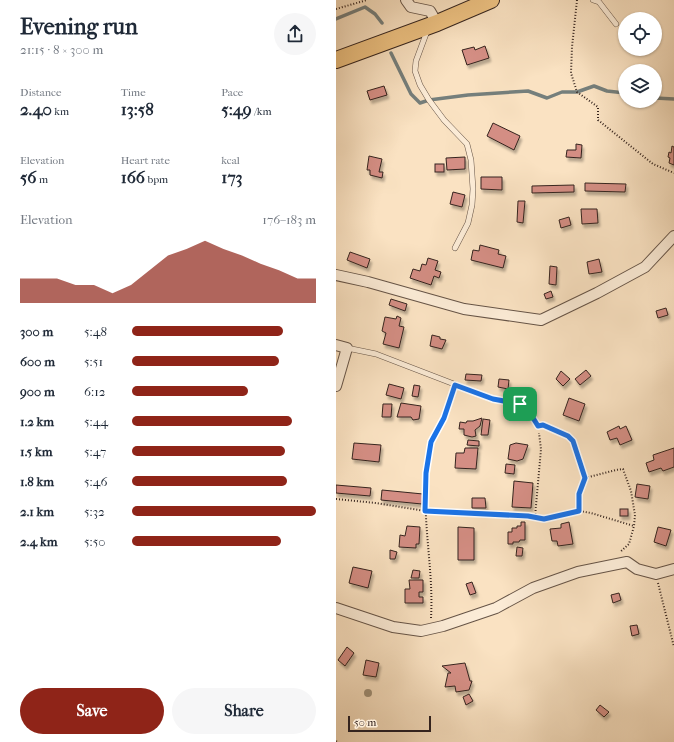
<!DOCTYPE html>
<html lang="en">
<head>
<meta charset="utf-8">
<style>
  body { margin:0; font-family:"IM FELL French Canon",serif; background:#f6f6f7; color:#1f2937; height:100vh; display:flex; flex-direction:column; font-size:15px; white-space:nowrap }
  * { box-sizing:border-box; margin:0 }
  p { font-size:13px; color:#747a83 }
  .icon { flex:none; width:22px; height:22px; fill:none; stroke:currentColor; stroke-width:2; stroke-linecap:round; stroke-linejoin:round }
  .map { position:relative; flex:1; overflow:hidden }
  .drawer { display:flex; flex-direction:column; background:#fff; width:336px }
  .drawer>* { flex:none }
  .buttons { position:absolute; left:282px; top:12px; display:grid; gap:8px }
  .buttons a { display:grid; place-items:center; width:44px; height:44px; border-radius:50%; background:#fff; box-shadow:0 1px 3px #0004; font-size:20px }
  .scale { position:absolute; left:12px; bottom:10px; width:83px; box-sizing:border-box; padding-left:4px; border:2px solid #35241e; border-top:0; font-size:11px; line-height:14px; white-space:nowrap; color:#35241e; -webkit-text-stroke:3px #fcecd7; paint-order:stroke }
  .pin { position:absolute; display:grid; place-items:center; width:34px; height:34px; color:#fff; margin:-17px; border-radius:8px; box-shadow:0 2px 6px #0006 }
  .round { display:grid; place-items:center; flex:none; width:42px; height:42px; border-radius:21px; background:#f6f6f7 }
  .summary { display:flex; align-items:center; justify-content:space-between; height:68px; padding:0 20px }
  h1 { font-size:22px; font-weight:700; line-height:30px }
  .stats { display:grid; grid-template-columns:repeat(3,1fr); gap:6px; height:68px; padding:4px 20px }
  .stats div { display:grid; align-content:center }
  .stats b { font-size:17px; font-weight:700 }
  .stats small { font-size:11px; font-weight:400 }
  .stats p { font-size:11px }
  .chart { height:112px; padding:8px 20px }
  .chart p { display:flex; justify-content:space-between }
  .chart svg { width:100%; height:72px; margin-top:4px; fill:#8f2418; opacity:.7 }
  .action { display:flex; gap:8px; margin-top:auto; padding:8px 20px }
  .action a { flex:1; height:46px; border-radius:24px; background:#8f2418; color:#fff; font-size:16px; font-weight:700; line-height:46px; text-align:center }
  .action a+a { background:#f6f6f7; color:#1f2937 }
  ul { padding:0 20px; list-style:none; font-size:13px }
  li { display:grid; grid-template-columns:64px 48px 1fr; align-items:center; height:30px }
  li i { height:10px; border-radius:5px; background:#8f2418 }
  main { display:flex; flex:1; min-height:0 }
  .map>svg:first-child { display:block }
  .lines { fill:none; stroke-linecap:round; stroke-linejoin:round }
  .stream { stroke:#757f7c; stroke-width:3.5 }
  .building { fill:#d48e84; stroke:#35241e; filter:url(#shadow) }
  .lane-casing { stroke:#665447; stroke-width:6 }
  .street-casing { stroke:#665447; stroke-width:12 }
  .primary-casing { stroke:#35241e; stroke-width:18 }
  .path { stroke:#35241e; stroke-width:2; stroke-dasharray:1 2; stroke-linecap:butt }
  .lane { stroke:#fcecd7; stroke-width:5 }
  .street { stroke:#fcecd7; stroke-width:10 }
  .primary { stroke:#edc181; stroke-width:16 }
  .tree { fill:#a09078 }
  .route-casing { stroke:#fff; stroke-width:8 }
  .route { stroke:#1a73e8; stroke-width:5 }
</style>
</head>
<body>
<main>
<section class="drawer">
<div class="summary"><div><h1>Evening run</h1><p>21:15 · 8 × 300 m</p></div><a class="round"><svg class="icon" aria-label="share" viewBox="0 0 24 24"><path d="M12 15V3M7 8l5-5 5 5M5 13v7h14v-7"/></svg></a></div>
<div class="stats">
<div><p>Distance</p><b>2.40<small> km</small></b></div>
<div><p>Time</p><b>13:58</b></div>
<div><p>Pace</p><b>5:49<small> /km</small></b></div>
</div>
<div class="stats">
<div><p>Elevation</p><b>56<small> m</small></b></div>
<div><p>Heart rate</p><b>166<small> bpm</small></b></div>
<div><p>kcal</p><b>173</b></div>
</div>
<div class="chart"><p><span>Elevation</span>176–183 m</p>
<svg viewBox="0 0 160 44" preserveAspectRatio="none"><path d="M0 44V29L10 29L20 29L30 33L40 33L50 38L60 33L70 24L80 15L90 11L100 6L110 11L120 15L130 20L140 24L150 29L160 29V44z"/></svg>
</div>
<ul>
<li><b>300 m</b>5:48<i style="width:82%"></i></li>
<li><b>600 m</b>5:51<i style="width:80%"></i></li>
<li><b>900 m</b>6:12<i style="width:63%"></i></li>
<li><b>1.2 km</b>5:44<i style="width:87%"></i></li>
<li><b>1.5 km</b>5:47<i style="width:83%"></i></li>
<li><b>1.8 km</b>5:46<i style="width:84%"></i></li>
<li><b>2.1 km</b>5:32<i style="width:100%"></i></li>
<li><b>2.4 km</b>5:50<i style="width:81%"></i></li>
</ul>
<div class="action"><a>Save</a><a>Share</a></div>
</section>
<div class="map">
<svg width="338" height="742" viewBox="0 0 338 742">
  <defs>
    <filter id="shadow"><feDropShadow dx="2" dy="3.5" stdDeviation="1" flood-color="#0004"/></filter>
  </defs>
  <rect width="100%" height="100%" fill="#fae2c2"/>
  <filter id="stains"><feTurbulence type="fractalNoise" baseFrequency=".005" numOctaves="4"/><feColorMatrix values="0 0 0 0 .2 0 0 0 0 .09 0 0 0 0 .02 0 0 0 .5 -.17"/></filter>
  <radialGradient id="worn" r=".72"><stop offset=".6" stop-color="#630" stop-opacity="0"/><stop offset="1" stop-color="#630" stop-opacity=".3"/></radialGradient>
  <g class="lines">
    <g class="stream">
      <path d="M0,19L29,7L39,14L46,23"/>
      <path d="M55,53L75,94L84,103L93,100L132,95L192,91L211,98L226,92H241L258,86L271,91L289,93"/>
      <path d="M319,98L338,99"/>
    </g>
  </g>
  <g class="building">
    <path d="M149,46L153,58L131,65L126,50L138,47L139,50Z"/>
    <path d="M48,86L51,95L34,100L31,91Z"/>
    <path d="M157,123L184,136L178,150L151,136Z"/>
    <path d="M240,144L246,145L245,158L230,157L231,150H240Z"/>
    <path d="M336,146L338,147V165L333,163L334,158L332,157L333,152L335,153Z"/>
    <path d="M33,156L46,159L43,172H47L46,178L34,175V170H31Z"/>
    <path d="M129,157V169L111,170L110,158Z"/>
    <rect x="99" y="164" width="9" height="8"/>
    <path d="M145,177H166V190L145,189Z"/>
    <path d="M249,183L290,184L289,192L249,191Z"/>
    <path d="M238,185V192L196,193V186Z"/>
    <path d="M117,192L129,195L126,207L114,204Z"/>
    <path d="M182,201H189L187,223L181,222Z"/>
    <path d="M245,209H261L262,223L246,224Z"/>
    <path d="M233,217L235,225L225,228L223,220Z"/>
    <path d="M144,245L163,250L162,254L170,256L167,268L135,260L137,250L143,251Z"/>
    <path d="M14,252L34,259L31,268L11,260Z"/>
    <path d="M92,258L102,261L99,270L105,272L103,278L98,276L95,285L74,278L77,269L84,271L86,264L90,265Z"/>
    <path d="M263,259L266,272L253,274L251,262Z"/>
    <path d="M214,266L221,267L220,285L213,284Z"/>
    <path d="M215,291L217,297L210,299L208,294Z"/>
    <path d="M55,299L71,304L69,311L53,305Z"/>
    <path d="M330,308L332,315L322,318L320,311Z"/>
    <path d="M61,316L65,318L63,326L68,327L63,348L47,344L50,333L46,331L49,317L60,319Z"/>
    <path d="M96,335L104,337V339L110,340L106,349L94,346Z"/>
    <path d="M250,370L255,376L244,385L239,379Z"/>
    <path d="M225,371L234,379L227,386L220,379Z"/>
    <path d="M130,374L146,375L145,381L129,380Z"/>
    <path d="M163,379L173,380L172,389L162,387Z"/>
    <path d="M53,384L68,388L65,399L50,395Z"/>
    <path d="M78,385L84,386L82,397L76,396Z"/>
    <path d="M233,398L249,404L243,421L227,415Z"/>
    <path d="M65,403L85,406L83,419L77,420L75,417H61Z"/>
    <path d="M47,404H56L55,417H46Z"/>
    <path d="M146,418L144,426L139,430L140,436L136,437L128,435V429H123L124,422L130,423L131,421H137Z"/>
    <path d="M147,419L154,420L152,435H145Z"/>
    <path d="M283,426L284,429L290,426L296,440L284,445L281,438L274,440L271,432Z"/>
    <path d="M132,440L143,441V446L131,445Z"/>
    <path d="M18,443L45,445L43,462L16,459Z"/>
    <path d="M180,443L192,445L187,459L181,461L172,459L174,445Z"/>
    <path d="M129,448H142L140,469L119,468L120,453H128Z"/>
    <path d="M338,448V467L327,471L325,468L313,472L310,463L318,460L317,455Z"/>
    <path d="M170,464L179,465L178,474L169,473Z"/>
    <path d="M178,481L197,483L195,508L176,507Z"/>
    <path d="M301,484L314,486L312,499L299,497Z"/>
    <path d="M0,485L35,488L34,496L0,493Z"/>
    <path d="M46,490L87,494L86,504L45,500Z"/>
    <path d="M136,498H149L150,508H136Z"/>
    <rect x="284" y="509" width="8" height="7"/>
    <path d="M185,522H189V540H184L183,542H177V544H172V532H176V528H181V526H185Z"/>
    <path d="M233,522L237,544L222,546L221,541H216L214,529L225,528V524Z"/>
    <path d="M71,526L84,527L83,544H80V548L63,547L64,535L69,536Z"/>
    <path d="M122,527L138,528V560H122Z"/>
    <path d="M322,527L335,530L330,546L318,542Z"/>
    <path d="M181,547L187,548L186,556H180Z"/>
    <path d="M54,550L61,552L59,559H54Z"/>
    <path d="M17,567L36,571L32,588L13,583Z"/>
    <path d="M77,570L84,571L83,578H75Z"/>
    <path d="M73,580H87V592H83V597H87V603H69V589H74Z"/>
    <path d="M136,582L140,593L134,595L130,584Z"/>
    <path d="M283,593L285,600L277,603L275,595Z"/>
    <path d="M301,625L303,634L296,636L294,626Z"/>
    <path d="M11,647L18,653L9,666L2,660Z"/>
    <path d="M30,660L43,663L40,677L27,675Z"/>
    <path d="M129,663L134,681H136L133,690L120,692L119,686L109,687L112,673H115L106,666Z"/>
    <path d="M133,694L137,701L130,705L127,697Z"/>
    <path d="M264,705L273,712L268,717L260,710Z"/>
  </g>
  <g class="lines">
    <defs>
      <g id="lane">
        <path d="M257,0L263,2L280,24"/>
        <path d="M89,30L90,34L80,61L79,71L84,85L93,100L108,120L131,144L135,160L137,189L136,205L132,223L119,248"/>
        <path d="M11,348L40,354L157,399L183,404L194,413L201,425"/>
      </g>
      <g id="street">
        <path d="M70,0L75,7L94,11L101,23"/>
        <path d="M0,275L32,282L128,309L205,320L261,293L309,267L338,236"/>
        <path d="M0,345L11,348L0,386"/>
        <path d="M0,608L57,627L85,631L107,626L160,608L197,588L242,572L291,562L301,569L320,574L338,569"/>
      </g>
      <path id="primary" d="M0,60L101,23L155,0"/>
    </defs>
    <use href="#lane" class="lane-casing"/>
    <use href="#street" class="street-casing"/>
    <use href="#primary" class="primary-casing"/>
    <g class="path">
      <path d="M241,0L236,47L235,73L241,92L262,107V120L317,164L338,173"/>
      <path d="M0,9L31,0"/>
      <path d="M208,425L232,436L237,441L249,478L243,494V511"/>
      <path d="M249,478L280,470L287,469L295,491L299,515L298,526L293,544L284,552"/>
      <path d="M0,499L40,503L89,511L192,516L208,519L243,511L255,513L298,526"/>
      <path d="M199,517L205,449L203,433"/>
      <path d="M322,583L338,647"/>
      <path d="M95,618C98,566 84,515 92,463C93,456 93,448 95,442C98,433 104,426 108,418C112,409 114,400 117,392"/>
      <path d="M0,741L1,742"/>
    </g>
    <use href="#lane" class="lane"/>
    <use href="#street" class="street"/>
    <use href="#primary" class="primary"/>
  </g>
  <circle class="tree" cx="32" cy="693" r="4"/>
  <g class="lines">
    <defs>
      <path id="route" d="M119,385L157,399L184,404L194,413L202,426L207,425L232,436L237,441L249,478L243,494V511L208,519L192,516L89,511L90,473L95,442L108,418Z"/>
    </defs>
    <use href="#route" class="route-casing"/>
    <use href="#route" class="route"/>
  </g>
  <rect width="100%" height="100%" filter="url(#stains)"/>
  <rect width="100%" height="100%" fill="url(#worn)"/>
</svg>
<div class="buttons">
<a><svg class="icon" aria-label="locate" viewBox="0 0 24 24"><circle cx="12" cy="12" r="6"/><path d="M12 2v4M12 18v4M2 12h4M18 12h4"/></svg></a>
<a><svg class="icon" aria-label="layers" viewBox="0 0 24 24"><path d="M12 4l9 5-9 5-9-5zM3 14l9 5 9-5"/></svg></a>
</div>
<div class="scale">50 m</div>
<div class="pin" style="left:184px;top:404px;background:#1e9e55"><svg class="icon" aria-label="arrive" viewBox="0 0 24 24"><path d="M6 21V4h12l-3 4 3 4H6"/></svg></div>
</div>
</main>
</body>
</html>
